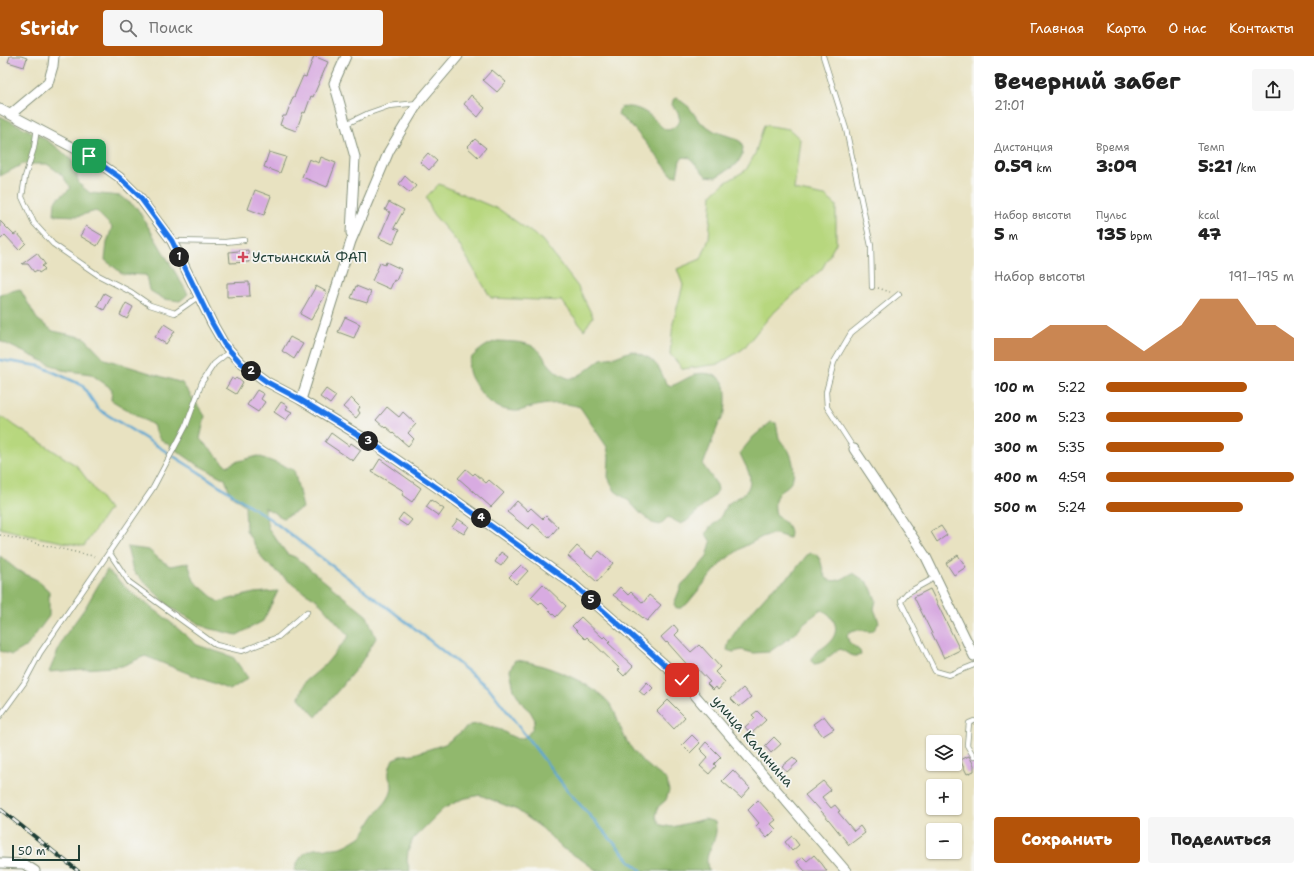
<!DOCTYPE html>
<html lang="ru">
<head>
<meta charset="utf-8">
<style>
  body { margin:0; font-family:"Shantell Sans",sans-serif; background:#f6f6f6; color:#222; height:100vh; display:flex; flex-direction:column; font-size:15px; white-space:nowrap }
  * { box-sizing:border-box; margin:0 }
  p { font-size:13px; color:#767676 }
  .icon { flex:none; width:22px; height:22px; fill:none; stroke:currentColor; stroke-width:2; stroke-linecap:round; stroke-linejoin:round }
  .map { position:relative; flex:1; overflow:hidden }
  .panel { display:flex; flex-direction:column; background:#fff; width:340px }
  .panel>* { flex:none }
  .fabs { position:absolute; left:926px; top:679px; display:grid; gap:8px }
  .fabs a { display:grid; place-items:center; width:36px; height:36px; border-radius:4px; background:#fff; box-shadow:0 1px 3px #0004; font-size:20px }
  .scale { position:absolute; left:12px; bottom:10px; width:68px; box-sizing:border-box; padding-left:4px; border:2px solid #1f3d34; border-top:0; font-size:11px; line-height:14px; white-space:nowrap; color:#1f3d34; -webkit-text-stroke:3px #f6f6f2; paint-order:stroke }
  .pin { position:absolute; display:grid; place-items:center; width:34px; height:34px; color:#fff; margin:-17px; border-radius:8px; box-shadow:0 2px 6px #0006 }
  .km { position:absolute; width:20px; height:20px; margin:-10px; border-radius:50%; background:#222; color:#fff; font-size:11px; line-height:20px; text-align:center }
  .round { display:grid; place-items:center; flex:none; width:42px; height:42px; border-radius:4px; background:#f6f6f6 }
  .overview { display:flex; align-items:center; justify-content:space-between; height:68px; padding:0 20px }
  h1 { font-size:22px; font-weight:800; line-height:30px }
  .stats { display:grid; grid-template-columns:repeat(3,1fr); gap:6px; height:68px; padding:4px 20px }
  .stats div { display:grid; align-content:center }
  .stats b { font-size:17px; font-weight:800 }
  .stats small { font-size:11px; font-weight:400 }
  .stats p { font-size:11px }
  .chart { height:112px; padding:8px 20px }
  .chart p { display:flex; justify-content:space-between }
  .chart svg { width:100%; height:72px; margin-top:4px; fill:#b45309; opacity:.7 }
  .action { display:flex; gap:8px; margin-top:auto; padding:8px 20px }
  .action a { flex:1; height:46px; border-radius:4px; background:#b45309; color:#fff; font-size:16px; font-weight:800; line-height:46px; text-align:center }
  .action a+a { background:#f6f6f6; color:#222 }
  ul { padding:0 20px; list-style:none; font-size:13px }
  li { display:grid; grid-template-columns:64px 48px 1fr; align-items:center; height:30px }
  li i { height:10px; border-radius:5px; background:#b45309 }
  header { display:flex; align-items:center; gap:24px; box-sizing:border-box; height:56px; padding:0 20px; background:#b45309; color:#fff }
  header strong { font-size:19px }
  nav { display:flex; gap:22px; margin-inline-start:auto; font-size:14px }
  .search { width:280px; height:36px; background:#f6f6f6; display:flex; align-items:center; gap:10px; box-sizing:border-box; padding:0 14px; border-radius:4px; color:#767676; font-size:15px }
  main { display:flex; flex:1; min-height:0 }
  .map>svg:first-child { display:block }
  .green { fill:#b7d77e; stroke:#6b8a59 }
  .forest { fill:#91b86d; stroke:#587a50 }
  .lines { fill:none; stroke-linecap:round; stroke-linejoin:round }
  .stream { stroke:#58a4d1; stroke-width:2.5 }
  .building { fill:#d8abe1 }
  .lane-casing { stroke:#84907a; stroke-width:6 }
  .street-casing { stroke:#84907a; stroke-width:11 }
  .path { stroke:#84907a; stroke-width:1.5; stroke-dasharray:1 3; stroke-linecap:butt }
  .lane { stroke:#fff; stroke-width:4.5 }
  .street { stroke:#fff; stroke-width:9 }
  .rail-casing { stroke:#1f3d34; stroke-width:4 }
  .rail { stroke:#f6f6f2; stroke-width:2.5; stroke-dasharray:8; stroke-linecap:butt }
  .route-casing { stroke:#fff; stroke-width:8 }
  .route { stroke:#1a73e8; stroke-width:5 }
  .poi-dot { fill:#d1495b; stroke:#f6f6f2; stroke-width:1.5 }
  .labels { text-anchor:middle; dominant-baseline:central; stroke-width:3.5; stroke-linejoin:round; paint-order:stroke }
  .poi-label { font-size:14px; fill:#1f3d34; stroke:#f6f6f2; text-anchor:start }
  .street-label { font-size:14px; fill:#1f3d34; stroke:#f6f6f2 }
</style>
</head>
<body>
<header>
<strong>Stridr</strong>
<div class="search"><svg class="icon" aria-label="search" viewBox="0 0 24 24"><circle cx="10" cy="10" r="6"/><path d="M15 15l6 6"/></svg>Поиск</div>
<nav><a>Главная</a><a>Карта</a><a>О нас</a><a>Контакты</a></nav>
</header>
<main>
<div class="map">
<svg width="974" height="815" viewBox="0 0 974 815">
  <rect width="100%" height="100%" fill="#f6f6f2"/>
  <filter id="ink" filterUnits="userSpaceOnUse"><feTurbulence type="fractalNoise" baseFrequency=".025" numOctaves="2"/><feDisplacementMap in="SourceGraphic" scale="8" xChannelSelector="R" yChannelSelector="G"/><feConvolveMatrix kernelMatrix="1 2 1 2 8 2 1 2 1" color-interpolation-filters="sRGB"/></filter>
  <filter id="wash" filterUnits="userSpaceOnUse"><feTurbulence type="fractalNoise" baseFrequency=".012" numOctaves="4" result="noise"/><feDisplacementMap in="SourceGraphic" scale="16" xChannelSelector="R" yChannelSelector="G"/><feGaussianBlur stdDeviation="0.9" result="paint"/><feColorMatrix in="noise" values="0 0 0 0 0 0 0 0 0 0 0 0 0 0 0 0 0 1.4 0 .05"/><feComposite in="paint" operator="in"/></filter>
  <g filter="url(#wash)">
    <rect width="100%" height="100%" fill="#e8e2c1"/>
    <g class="green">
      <path d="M764,69L789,73L800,83L794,134L825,140L836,149V187L822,213L770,260L743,293L719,308L683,313L670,298L673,267L683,229L677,213L701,203L709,183L712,138L723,128L746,114L755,98Z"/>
      <path d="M439,128L500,154L542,184L578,231L593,261L584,274L562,245L491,242L458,187L433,158L426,141Z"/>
      <path d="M0,360L77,410L109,453L84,490L31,480L0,472Z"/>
    </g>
    <g class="forest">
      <path d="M677,42L689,51L699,65L714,75L734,82L741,86L743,92L742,99L737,108L716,121L706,120L690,102L684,101L680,104L677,120L672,119L636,75L627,66L618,59L620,52C634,48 648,56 657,66C660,69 663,73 667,74C673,74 676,69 680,65L678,56L672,49L673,44Z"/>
      <path d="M0,60L42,81L58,92L73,106L79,128L90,137L120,140L137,152L188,238L180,245L164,243L149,234L146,219L123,218L105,204L107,187L112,171L96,155L78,160L54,159L55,145L71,132L61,118L47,108H23L0,120Z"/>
      <path d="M20,233L37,263L53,275L85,282L105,303L182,327L205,360L200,383L227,410L235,406L258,400L294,414L303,452L283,462L264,451L268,472L287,498L295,501L367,560L376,582L360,608L316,661L299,642L305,626L324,610L349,580L316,543L296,531L264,505L246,474L245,449L231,439L225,423L196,408L159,382L153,369L111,344L112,333L91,318L62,314L0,285V238Z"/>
      <path d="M498,285C511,286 527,285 537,293C541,296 543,300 545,303C552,313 560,321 572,323L583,317L601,303L615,301L631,295L636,296L651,303L659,312L666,327L671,330C680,327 686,322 694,319C702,315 718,318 723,326C726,330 726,336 726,341C726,351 726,359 719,367L703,409L717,429L718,434L714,440L687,465L681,468L668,461L660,469L652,467L640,457L629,445L615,435L608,421L609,401L607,391L580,351C565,346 547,347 532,351C527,352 522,355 517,355C494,355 481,340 471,321C468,314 467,306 472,301C479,294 488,287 498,285Z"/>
      <path d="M771,366L776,367C777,372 778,377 779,382C781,386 784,389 787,392C792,399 795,412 793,421C790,436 772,431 775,454C776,465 794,466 789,482L776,478H771L762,481L743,491L722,506L687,548L681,552H676L674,548L682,528L691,520L707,501L711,486L706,478C710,469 718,466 722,458C724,454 725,450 728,448C737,440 750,439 750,424C750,415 743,406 740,397L753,381Z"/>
      <path d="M127,491L149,494L159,503L170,510L188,507L194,525L218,546L254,537L278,535L263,565L237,579L207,572L171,552L133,515Z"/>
      <path d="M811,497C829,499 815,530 839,524C844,523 848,519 853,517L867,526L871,532L876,544L874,553L879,566C871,582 868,573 856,574C854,574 852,575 849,576L847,580L849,586L860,595L861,599C853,602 848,598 841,593C831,596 825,608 814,608L812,605C812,604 813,599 814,599C815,596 819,594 821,593C832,586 840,576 833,564C830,559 827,556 821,554L805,566L791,581L769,596L753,597L742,594L733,596L727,594L729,585L743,565L771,534L791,519L807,499Z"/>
      <path d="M0,500L17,514L37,524L49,535V560L27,590L12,599L0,595Z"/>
      <path d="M107,514L132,537L163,560L197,589L233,601L248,622L230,634L145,600L122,610L49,616L64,581L85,552Z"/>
      <path d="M515,604C541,606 598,628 612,651C616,658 618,666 621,673C631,698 646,709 667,724L669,735L666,744L658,751L656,761L661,769L672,771L705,763L715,766C716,769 716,772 716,775C715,790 702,798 709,815H597L582,804L562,792L542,772L517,754L480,739L462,743L443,753L413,783L408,795L407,805L410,815H295C295,811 297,807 299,804C310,786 327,796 344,790C349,788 355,784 360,781C366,776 368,769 372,763C378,753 393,743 392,729C392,726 389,724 389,721C388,714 391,708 393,703L403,699L414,698L445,688L470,669L479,668L501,674L509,679L518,683L526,681L532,673L535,664L530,655L524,650L514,634L510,614Z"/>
    </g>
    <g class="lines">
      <path class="stream" d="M0,304L40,310L82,329L98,353L194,413L270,463L413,571L490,633L568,735L630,805L642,815"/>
    </g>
    <g id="blocks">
      <g class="building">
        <path d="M10,0H21L27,2L24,11L8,6Z"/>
        <path d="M314,0L328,6L313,41L311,40L305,57L303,56L296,75L280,69L283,60H286L293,41H294L303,20L306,21Z"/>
        <path d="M492,14L506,26L497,36L483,24Z"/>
        <path d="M471,39L485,52L478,61L464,48Z"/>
        <path d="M475,83L486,92L478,101L467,91Z"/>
        <path d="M269,96L286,101L280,117L264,111Z"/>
        <path d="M428,97L437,105L429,114L420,106Z"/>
        <path d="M321,101L336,107L327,131L302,121L309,103L319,107Z"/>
        <path d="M405,120L416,130L410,137L399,128Z"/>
        <path d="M255,134L271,140L264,159L248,153Z"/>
        <path d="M389,146L404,154L394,172L399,174L393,188L379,182L390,156L385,154Z"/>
        <path d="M0,165L14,179L17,177L26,187L19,194L5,179L0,184Z"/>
        <path d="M86,170L103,180L97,190L80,180Z"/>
        <path d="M248,194L249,206L230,207L229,196Z"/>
        <path d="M37,197L45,208L42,210L45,213L39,217L37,214L34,216L28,208H22Z"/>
        <path d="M386,206L401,213L396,225L394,224L390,233L372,225L380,207L385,209Z"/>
        <path d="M249,226L250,240L227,241V227Z"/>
        <path d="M316,230L327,236L311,264L300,258Z"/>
        <path d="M356,230L371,236L367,247L351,242Z"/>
        <path d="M104,237L111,241L104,254L97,250Z"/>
        <path d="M126,247L133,251L127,263L120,259Z"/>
        <path d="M345,261L360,268L354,282L338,276Z"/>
        <path d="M164,268L175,275L166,288L155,281Z"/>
        <path d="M290,281L303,288L294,303L282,295Z"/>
        <path d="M237,321L243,326L236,338L226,332L232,322L235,324Z"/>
        <path d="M326,333L336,340L330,348L320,341Z"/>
        <path d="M257,334L264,338L261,343L265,346L258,356L247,349Z"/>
        <path d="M351,342L360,351L358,354L360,357L356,362L343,351Z"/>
        <path d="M281,346L288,350L286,353L292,356L286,364L274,356Z"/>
        <path d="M387,351L399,361L403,356L416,368L408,377L414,383L408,390L386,371L385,372L376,364Z"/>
        <path d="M331,377L349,390L351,387L361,394L353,405L325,386Z"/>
        <path d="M380,403L421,432L412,446L402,439L404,435L372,416Z"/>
        <path d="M466,413L473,419L475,417L486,427L489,424L504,437L491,451L458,422Z"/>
        <path d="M431,444L444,453L439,460L426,451Z"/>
        <path d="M517,445L528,455L531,452L543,463L546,460L558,471L549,482L533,468L528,473L507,456Z"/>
        <path d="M403,457L412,464L407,470L398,464Z"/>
        <path d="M458,463L469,470L464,478L452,471Z"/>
        <path d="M941,470L947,479L937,486L931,476Z"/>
        <path d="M577,490L592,503L599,495L613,507L597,526L568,500Z"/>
        <path d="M501,496L508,501L501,510L495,506Z"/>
        <path d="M958,499L966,511L954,519L946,507Z"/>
        <path d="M521,509L528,515L516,528L509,521Z"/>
        <path d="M543,528L566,550L556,561L541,546L539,548L531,541Z"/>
        <path d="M620,531L628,539L631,536L643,547L649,539L661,549L647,565L613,539Z"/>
        <path d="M930,533L960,594L944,602L914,541Z"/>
        <path d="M581,561L603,582L605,580L610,585L608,587L633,610L624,620L618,614L620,613L587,581L585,583L572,570Z"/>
        <path d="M674,569L679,575L675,579L691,596L699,589L702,592V591L720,611L715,616L725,626L718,634L716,631L713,634L707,628L710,626L695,610L691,613L667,586L666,587L661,581Z"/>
        <path d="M647,626L653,632L645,640L639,635Z"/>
        <path d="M743,632L751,641L739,651L731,643Z"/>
        <path d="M668,644L685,661L674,673L657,655Z"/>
        <path d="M757,655L766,664L751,678L745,671L755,662L752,659Z"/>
        <path d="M824,660L834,673L823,680L813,668Z"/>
        <path d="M692,679L700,687L690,697L682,689Z"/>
        <path d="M774,681L781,688L771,697L765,690Z"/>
        <path d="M706,686L721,701L714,708L716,710L709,718L700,710L708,701L700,693Z"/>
        <path d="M969,700L974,709V715L967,718L960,704Z"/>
        <path d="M793,701L798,706L787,716L782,710Z"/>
        <path d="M733,714L750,732L741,742L722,725Z"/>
        <path d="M823,725L831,734L822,741L831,752L835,749L840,755L838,756L854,775L860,770L865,777L849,789L829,764L814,747L813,748L805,739Z"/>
        <path d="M758,744L776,764L771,768L776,773L767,782L756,770L759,767L748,754Z"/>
        <path d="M792,780L799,789L792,795L785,786Z"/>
        <path d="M814,799L822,808L827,815H805L797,806L803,801L807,805Z"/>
      </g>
    </g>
  </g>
  <g filter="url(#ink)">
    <use href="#blocks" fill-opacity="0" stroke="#84907a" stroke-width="1"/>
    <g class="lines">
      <defs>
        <g id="lane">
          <path d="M823,0L846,73L871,190L872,231"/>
          <path d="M346,68L369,57L389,50L418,47"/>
          <path d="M37,72L34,92L25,121L22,141L34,167L53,188L98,219L131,236L150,249L175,257L198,241"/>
          <path d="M172,185L225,186L244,184"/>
          <path d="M854,393L827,351L826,336L834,306L851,277L899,238"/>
          <path d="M109,496L129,526L216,589L242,595L278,581L307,556"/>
          <path d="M936,521L907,537L901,544L902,548L935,615L949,619L974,609"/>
          <path d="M0,660L24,627L40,597L153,432L186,370L202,326L214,308L230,295"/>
          <path d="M974,665L969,667L967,689L974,701"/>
        </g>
        <g id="street">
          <path d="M346,0L334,27L355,101L351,177"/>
          <path d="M0,53L89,100L119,121L139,141L172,185L212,267L224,288L241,307L267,326L301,344L375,389L445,437L574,529L682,624L846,815"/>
          <path d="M11,58L48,27L53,10L54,0"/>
          <path d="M301,344L351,185L389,95L418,47L458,0"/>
          <path d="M854,393L926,501L974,600"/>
          <path d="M0,807L24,808L35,815"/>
        </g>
      </defs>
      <use href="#lane" class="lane-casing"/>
      <use href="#street" class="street-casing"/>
      <g class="path">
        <path d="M878,232L890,236"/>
        <path d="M0,479L97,501"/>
      </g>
      <use href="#lane" class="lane"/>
      <use href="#street" class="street"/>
      <defs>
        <path id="rail" d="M0,753L78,815"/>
      </defs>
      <use href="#rail" class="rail-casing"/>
      <use href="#rail" class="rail"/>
    </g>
  </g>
  <g class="lines" filter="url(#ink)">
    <defs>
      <path id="route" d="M89,100L119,121L139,140L172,185L212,267L224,288L241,307L267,326L301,344L375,389L445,437L574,529L682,624"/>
    </defs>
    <use href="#route" class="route-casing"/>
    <use href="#route" class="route"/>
  </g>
  <path class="poi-dot" d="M241 195h4v4h4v4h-4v4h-4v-4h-4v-4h4z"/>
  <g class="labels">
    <g class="poi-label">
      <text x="252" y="201">Устьинский ФАП</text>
    </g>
    <g class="street-label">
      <text transform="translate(753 685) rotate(49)">улица Калинина</text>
    </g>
  </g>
</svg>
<div class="fabs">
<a><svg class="icon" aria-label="layers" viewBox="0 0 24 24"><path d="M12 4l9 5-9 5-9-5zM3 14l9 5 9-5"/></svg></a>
<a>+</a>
<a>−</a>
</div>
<div class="scale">50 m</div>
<div class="pin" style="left:89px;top:100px;background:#1e9e55"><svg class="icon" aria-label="arrive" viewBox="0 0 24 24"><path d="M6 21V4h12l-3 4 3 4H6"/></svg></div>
<div class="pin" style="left:682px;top:624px;background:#d93025"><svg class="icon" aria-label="check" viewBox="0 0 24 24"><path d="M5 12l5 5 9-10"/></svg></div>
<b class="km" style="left:179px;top:201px">1</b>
<b class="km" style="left:251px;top:315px">2</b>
<b class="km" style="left:368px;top:385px">3</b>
<b class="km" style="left:481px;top:462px">4</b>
<b class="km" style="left:591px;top:544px">5</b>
</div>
<section class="panel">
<div class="overview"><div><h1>Вечерний забег</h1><p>21:01</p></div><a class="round"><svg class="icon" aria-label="share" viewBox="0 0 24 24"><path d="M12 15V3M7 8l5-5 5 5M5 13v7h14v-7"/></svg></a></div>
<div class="stats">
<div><p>Дистанция</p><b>0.59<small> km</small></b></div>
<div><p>Время</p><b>3:09</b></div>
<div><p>Темп</p><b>5:21<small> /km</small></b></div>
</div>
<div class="stats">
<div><p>Набор высоты</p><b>5<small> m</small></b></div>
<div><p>Пульс</p><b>135<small> bpm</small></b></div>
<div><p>kcal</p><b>47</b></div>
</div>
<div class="chart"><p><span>Набор высоты</span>191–195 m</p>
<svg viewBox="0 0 160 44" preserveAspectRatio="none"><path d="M0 44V30L10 30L20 30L30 22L40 22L50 22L60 22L70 30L80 38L90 30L100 22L110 6L120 6L130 6L140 22L150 22L160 30V44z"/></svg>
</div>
<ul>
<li><b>100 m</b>5:22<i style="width:75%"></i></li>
<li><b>200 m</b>5:23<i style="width:73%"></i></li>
<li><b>300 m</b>5:35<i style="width:63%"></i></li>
<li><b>400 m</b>4:59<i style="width:100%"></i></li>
<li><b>500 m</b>5:24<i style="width:73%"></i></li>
</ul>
<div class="action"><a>Сохранить</a><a>Поделиться</a></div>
</section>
</main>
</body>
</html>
